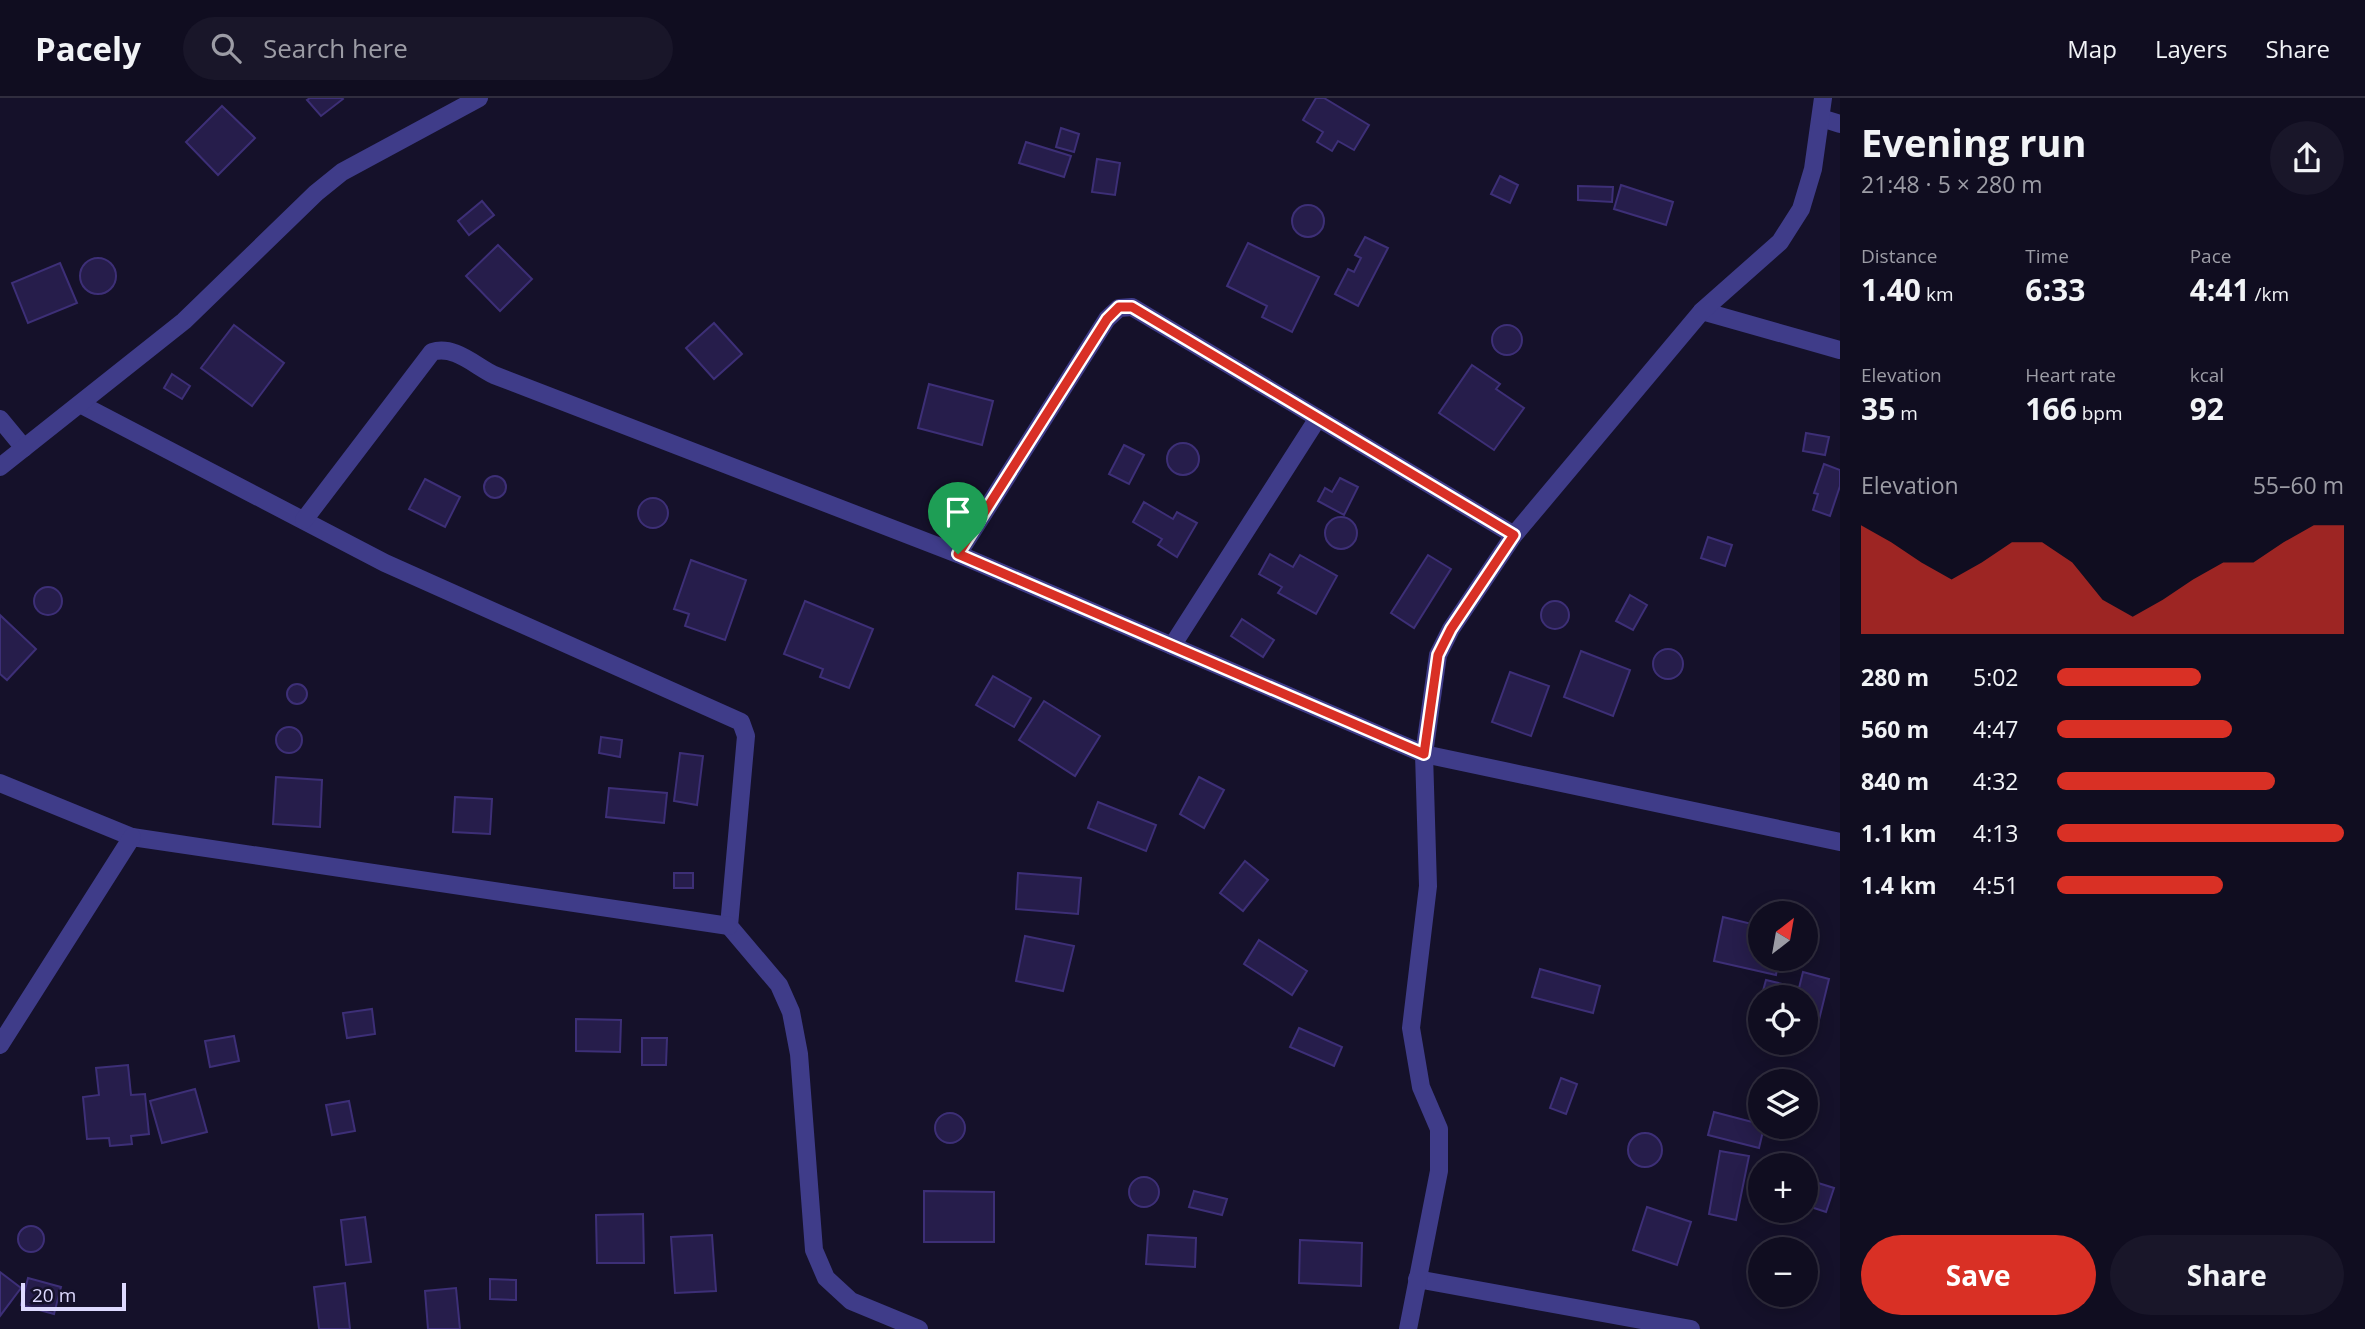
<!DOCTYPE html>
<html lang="en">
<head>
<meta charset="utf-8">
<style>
  body { margin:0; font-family:"Open Sans",sans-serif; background:#191629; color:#f1f3f6; height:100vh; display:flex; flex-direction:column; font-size:26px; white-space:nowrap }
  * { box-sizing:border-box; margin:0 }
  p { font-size:23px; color:#9c9ca5 }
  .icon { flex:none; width:38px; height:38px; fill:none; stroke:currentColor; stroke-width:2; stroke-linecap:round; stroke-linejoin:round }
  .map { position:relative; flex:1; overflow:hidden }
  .sheet { display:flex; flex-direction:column; background:#100d20; width:525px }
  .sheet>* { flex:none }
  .needle { width:46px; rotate:31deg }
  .fabs { position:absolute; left:1748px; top:803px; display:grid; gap:14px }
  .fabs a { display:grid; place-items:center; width:70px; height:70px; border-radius:50%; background:#100d20; box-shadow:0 4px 18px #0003,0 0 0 2px #302d3e; font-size:35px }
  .scale { position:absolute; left:21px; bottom:18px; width:105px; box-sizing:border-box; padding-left:7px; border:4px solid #dedaff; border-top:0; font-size:19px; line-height:24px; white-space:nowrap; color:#dedaff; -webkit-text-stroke:5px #15112a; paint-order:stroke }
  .pin { position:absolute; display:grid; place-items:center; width:60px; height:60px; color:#fff; margin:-72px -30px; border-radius:50% 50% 50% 0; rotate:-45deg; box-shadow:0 0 7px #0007 }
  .pin .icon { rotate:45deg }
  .round { display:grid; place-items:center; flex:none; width:74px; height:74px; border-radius:37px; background:#191629 }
  .summary { display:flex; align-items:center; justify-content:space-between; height:119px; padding:0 21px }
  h1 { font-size:38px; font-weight:700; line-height:52px }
  .metrics { display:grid; grid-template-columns:repeat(3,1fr); gap:10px; height:119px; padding:7px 21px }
  .metrics div { display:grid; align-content:center }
  .metrics b { font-size:30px; font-weight:700 }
  .metrics small { font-size:19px; font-weight:400 }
  .metrics p { font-size:19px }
  .chart { height:196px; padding:14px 21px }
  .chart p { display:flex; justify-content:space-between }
  .chart svg { width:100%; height:126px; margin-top:7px; fill:#d93025; opacity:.7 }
  .button { display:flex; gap:14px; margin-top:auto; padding:14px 21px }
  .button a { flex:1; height:80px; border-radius:42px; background:#d93025; color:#fff; font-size:28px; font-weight:700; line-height:80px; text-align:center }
  .button a+a { background:#191629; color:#f1f3f6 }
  ul { padding:0 21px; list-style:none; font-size:23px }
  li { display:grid; grid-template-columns:112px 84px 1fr; align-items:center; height:52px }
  li i { height:18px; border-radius:9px; background:#d93025 }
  header { display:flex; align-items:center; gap:42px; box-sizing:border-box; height:98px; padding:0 35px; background:#100d20; border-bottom:2px solid #302d3e }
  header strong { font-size:33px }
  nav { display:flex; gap:38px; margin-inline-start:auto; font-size:24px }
  .search { width:490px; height:63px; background:#191629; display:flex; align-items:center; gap:18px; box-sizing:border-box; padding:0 24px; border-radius:38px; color:#9c9ca5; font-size:26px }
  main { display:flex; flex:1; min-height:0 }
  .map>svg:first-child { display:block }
  .building { fill:#261d4b; stroke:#3d2f77; stroke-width:2 }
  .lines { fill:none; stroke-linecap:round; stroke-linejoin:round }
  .minor { stroke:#3f3c89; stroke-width:18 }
  .route-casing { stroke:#fff; stroke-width:14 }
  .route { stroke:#d93025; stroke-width:9 }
</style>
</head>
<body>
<header>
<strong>Pacely</strong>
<div class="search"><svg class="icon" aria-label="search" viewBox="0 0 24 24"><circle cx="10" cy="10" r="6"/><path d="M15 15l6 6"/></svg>Search here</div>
<nav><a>Map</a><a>Layers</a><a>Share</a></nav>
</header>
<main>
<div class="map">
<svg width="1840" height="1231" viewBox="0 0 1840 1231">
  <rect width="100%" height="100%" fill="#15112a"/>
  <g class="building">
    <path d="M310,0H342L343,1L321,18L307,2Z"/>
    <path d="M1316,0H1324L1369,27L1354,52L1338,43L1332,53L1317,44L1323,34L1303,22Z"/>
    <path d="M222,8L255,40L218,77L186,44Z"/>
    <path d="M1061,30L1079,36L1074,54L1056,49Z"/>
    <path d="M1026,44L1071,58L1064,79L1019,65Z"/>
    <path d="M1097,61L1120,65L1115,97L1092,94Z"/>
    <path d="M1500,78L1518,87L1510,105L1491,96Z"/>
    <path d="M1621,87L1673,104L1666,127L1614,111Z"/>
    <path d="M1578,88L1613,89L1612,104L1578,102Z"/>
    <path d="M482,103L494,117L469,137L458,123Z"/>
    <circle cx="1308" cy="123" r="16"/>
    <path d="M1365,139L1388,150L1358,208L1335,196L1348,171L1354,174L1361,160L1355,157Z"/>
    <path d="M1248,145L1319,179L1292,234L1262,219L1267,208L1227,188Z"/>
    <path d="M498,147L532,181L500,213L466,178Z"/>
    <circle cx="98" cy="178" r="18"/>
    <path d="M60,165L77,205L28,225L12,185Z"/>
    <path d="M714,225L742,256L714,281L686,250Z"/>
    <circle cx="1507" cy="242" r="15"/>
    <path d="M234,227L284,265L252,308L201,270Z"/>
    <path d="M1472,267L1500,286L1496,291L1524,310L1494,352L1439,315Z"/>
    <path d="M172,276L190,288L182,301L164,290Z"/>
    <path d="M929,286L993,303L982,347L918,330Z"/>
    <path d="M1806,335L1829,339L1825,357L1803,353Z"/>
    <circle cx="1183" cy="361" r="16"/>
    <path d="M1124,347L1144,357L1129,386L1109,376Z"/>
    <path d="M1824,366L1840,372V388L1830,418L1813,412L1818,396L1814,395Z"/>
    <circle cx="495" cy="389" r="11"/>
    <path d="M1340,380L1358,389L1344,417L1318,403L1325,390L1332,394Z"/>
    <path d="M425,381L460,399L445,429L409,411Z"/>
    <circle cx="653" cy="415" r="15"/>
    <path d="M1144,404L1173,421L1177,414L1197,425L1177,459L1158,447L1162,441L1133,424Z"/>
    <circle cx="1341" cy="435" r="16"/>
    <path d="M1708,439L1732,447L1725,468L1701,460Z"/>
    <path d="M1270,456L1293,469L1300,457L1337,478L1316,516L1278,495L1282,489L1259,476Z"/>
    <path d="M1428,457L1451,471L1414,530L1391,515Z"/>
    <path d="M691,462L746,482L725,542L685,528L689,516L674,511Z"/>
    <circle cx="48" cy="503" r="14"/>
    <path d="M1630,497L1647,507L1633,532L1616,523Z"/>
    <path d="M805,503L873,531L849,590L820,579L823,571L784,556Z"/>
    <circle cx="1555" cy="517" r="14"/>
    <path d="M0,517L36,551L7,582L0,576Z"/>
    <path d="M1242,521L1274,542L1263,559L1231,538Z"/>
    <circle cx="1668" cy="566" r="15"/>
    <path d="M1581,553L1630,572L1613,618L1564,599Z"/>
    <path d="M1510,574L1549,588L1531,638L1492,624Z"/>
    <path d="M993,578L1031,600L1014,629L976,607Z"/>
    <circle cx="297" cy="596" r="10"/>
    <path d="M1044,603L1100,638L1075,678L1019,642Z"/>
    <circle cx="289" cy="642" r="13"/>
    <path d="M601,639L622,642L620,659L599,655Z"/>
    <path d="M680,655L703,658L697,707L674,703Z"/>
    <path d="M276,679L322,682L320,729L273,726Z"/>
    <path d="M1199,679L1224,692L1204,730L1180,716Z"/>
    <path d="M609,690L667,695L664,725L606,719Z"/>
    <path d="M455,699L492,701L490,736L453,734Z"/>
    <path d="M1098,704L1156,727L1146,753L1088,730Z"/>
    <path d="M1245,763L1268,782L1243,813L1220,795Z"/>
    <rect x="674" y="775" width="19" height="15"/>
    <path d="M1018,775L1081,780L1078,816L1016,811Z"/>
    <path d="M1723,819L1760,828V861H1779L1776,877L1714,863Z"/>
    <path d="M1025,838L1074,848L1063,893L1016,883Z"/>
    <path d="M1259,842L1307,873L1292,897L1244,866Z"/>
    <path d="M1540,871L1600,888L1593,915L1532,899Z"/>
    <path d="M1803,874L1829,881L1818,926L1806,923V900H1761L1766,882L1799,890Z"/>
    <path d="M372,911L375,936L347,940L343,915Z"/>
    <path d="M576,921L621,922L620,954L576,953Z"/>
    <path d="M1299,930L1342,949L1334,968L1290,949Z"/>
    <path d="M234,938L239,963L210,969L205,943Z"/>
    <path d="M642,940H667L666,967H642Z"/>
    <path d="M128,967L131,997L145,996L149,1036L131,1038L132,1046L110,1048L109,1040L87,1041L83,999L99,997L96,970Z"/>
    <path d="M1561,980L1577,986L1566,1016L1550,1010Z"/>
    <path d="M195,991L207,1034L162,1045L150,1003Z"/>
    <path d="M349,1003L355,1033L332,1037L326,1007Z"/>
    <path d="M1714,1014L1760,1026V1029H1764L1759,1050L1708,1037Z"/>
    <circle cx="950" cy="1030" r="15"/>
    <circle cx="1645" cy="1052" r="17"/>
    <path d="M1720,1053L1749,1058L1736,1122L1709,1116Z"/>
    <circle cx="1144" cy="1094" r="15"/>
    <path d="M1815,1084L1834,1090L1826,1114L1808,1108Z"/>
    <path d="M924,1093L994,1094V1144H924Z"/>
    <path d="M1194,1093L1227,1101L1222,1117L1189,1109Z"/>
    <path d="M1647,1109L1691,1124L1677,1167L1633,1152Z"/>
    <path d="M643,1116L644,1165H597L596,1117Z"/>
    <path d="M365,1119L371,1164L346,1167L341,1122Z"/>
    <circle cx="31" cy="1141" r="13"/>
    <path d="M712,1137L716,1193L675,1195L671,1139Z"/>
    <path d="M1148,1137L1196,1140L1195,1169L1146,1166Z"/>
    <path d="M1300,1142L1362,1145L1361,1188L1299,1185Z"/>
    <path d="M0,1174L21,1190L0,1218Z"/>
    <path d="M28,1180L61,1189L54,1216L21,1207Z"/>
    <path d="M490,1181L516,1182V1202L490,1201Z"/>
    <path d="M345,1185L350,1231H319L314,1189Z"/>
    <path d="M456,1190L460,1231H428L425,1193Z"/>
  </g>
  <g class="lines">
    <g class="minor">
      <path d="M1821,20L1840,26"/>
      <path d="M1702,213L1840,252"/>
      <path d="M80,306L385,465L741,624L746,638L729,828L779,887L791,914L799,956L814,1152L826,1180L851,1203L919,1231"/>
      <path d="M0,321L24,350"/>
      <path d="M0,369L184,223L316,95L342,74L479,0"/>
      <path d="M304,422L432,254C454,247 474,267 494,277L958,456L1424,656L1840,744"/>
      <path d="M958,456L1107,221L1119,210L1132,209L1514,437"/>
      <path d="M1172,548L1318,320"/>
      <path d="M0,685L132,739L729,828"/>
      <path d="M0,947L132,739"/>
      <path d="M1417,1181L1691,1231"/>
      <path d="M1408,1231L1439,1073V1031L1421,989L1411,930L1428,788L1424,656L1438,557L1451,531L1514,437L1702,213L1780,144L1801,111L1813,71L1823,0"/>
    </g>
  </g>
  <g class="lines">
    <defs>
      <path id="route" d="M1119,209H1132L1514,437L1451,531L1438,557L1424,656L958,456L1107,221Z"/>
    </defs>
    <use href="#route" class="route-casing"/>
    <use href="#route" class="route"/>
  </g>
</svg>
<div class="fabs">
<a><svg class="needle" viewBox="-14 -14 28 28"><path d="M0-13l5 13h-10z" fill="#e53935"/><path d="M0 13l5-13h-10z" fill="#9c9ca5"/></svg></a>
<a><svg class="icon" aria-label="locate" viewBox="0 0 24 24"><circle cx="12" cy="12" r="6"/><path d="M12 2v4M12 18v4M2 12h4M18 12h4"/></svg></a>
<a><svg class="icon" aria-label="layers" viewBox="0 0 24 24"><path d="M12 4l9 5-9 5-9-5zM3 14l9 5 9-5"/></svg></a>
<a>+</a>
<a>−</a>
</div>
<div class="scale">20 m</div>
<div class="pin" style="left:958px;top:456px;background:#1e9e55"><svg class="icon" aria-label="arrive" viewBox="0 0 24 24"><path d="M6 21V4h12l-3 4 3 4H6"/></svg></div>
</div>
<section class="sheet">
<div class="summary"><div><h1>Evening run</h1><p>21:48 · 5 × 280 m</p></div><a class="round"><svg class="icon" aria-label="share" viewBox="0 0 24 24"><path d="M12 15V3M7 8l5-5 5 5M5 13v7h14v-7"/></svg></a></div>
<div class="metrics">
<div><p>Distance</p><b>1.40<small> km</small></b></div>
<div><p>Time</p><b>6:33</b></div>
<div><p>Pace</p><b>4:41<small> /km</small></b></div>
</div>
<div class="metrics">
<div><p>Elevation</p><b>35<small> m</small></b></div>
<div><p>Heart rate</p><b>166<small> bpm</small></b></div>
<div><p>kcal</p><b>92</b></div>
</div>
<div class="chart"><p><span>Elevation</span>55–60 m</p>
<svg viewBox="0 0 160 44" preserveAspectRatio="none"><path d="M0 44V6L10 12L20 19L30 25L40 19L50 12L60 12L70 19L80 32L90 38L100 32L110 25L120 19L130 19L140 12L150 6L160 6V44z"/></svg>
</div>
<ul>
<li><b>280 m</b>5:02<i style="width:50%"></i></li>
<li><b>560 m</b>4:47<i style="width:61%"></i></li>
<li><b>840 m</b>4:32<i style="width:76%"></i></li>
<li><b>1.1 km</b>4:13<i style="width:100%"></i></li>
<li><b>1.4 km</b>4:51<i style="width:58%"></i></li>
</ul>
<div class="button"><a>Save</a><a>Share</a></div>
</section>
</main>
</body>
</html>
